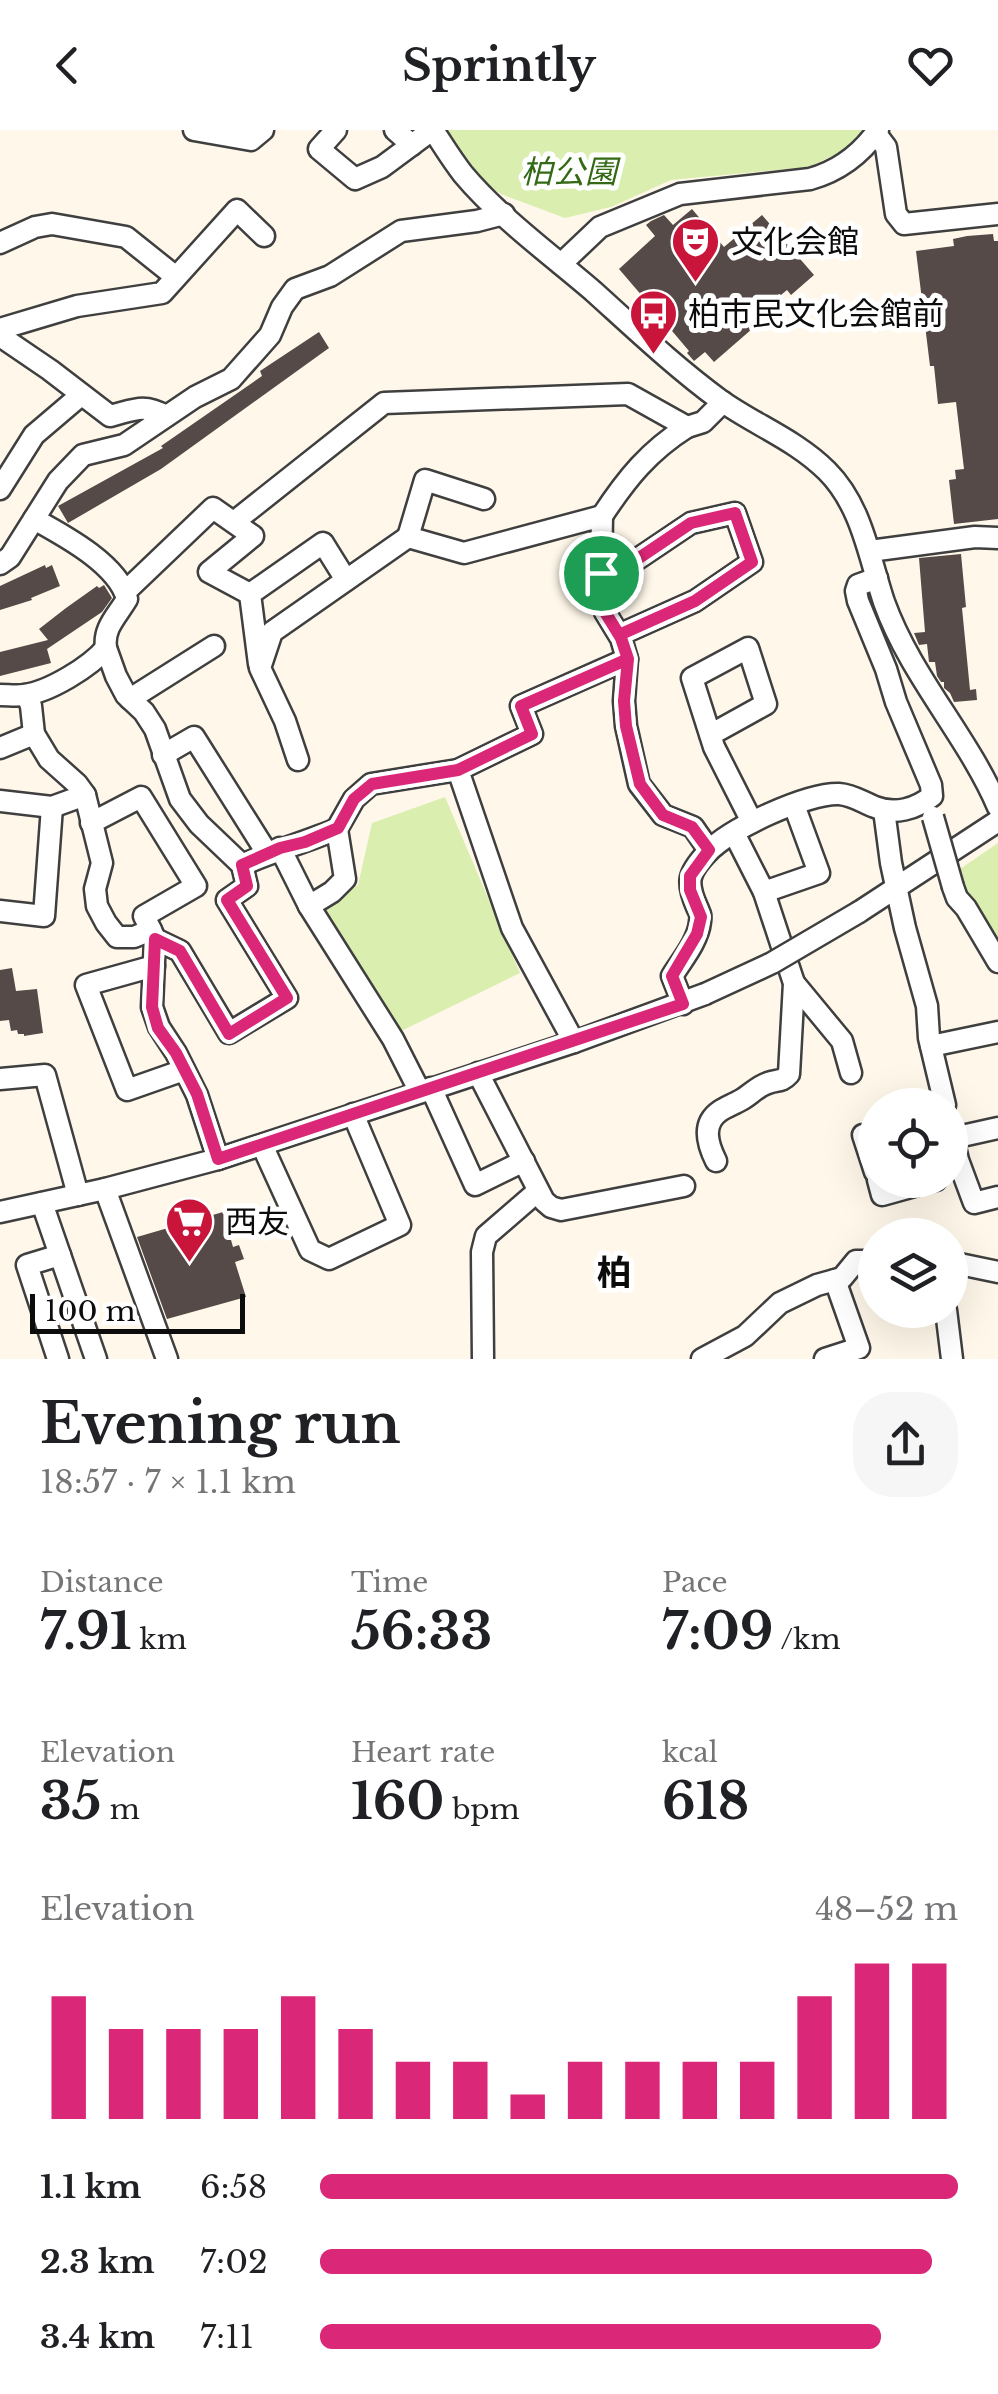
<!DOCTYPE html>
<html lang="en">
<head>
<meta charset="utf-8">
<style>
  body { margin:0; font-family:"Libre Baskerville","Noto Sans JP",serif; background:#f6f6f6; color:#202124; height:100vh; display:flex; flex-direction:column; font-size:38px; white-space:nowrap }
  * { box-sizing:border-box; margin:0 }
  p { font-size:32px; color:#757577 }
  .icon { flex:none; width:55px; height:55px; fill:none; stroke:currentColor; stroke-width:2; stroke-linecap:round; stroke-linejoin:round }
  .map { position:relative; height:1229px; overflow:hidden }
  .sheet { display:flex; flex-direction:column; background:#fff; flex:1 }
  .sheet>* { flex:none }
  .controls { position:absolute; left:858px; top:958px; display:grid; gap:20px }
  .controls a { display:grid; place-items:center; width:110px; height:110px; border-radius:50%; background:#fff; box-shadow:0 10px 40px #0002; font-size:50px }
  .scale { position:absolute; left:30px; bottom:25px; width:215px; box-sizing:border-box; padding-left:10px; border:5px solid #0c0c0c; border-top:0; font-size:28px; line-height:35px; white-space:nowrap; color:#0c0c0c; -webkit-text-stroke:8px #fff; paint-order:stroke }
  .pin { position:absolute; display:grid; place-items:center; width:85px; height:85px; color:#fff; margin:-42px; border:5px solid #fff; border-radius:50%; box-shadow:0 2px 10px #0007 }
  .round { display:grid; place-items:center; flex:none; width:105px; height:105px; border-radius:40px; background:#f6f6f6 }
  .head { display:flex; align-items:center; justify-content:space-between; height:170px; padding:0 40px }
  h1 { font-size:55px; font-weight:800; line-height:75px }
  .figures { display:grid; grid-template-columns:repeat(3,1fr); gap:15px; height:170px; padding:10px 40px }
  .figures div { display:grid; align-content:center }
  .figures b { font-size:50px; font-weight:800 }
  .figures small { font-size:28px; font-weight:400 }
  .figures p { font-size:28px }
  .chart { height:280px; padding:20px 40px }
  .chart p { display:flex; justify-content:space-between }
  .chart svg { width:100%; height:180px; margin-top:10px; stroke:#db2777; stroke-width:6 }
  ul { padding:0 40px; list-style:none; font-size:32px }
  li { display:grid; grid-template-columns:160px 120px 1fr; align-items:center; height:75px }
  li i { height:25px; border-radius:12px; background:#db2777 }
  header { display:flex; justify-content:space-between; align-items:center; height:130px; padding:0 40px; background:#fff; font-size:45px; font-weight:800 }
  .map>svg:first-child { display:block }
  .green { fill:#daeeb0 }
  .building { fill:#554a47 }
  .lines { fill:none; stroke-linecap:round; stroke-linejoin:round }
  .minor-casing { stroke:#3f3f3f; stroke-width:25 }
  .minor { stroke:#fff; stroke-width:20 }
  .minor-bridge-casing { stroke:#3f3f3f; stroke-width:25; stroke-linecap:butt }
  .minor-bridge { stroke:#fff; stroke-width:20 }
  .route-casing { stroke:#fff; stroke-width:20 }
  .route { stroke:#db2777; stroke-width:12 }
  .labels { text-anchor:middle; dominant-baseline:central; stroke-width:10; stroke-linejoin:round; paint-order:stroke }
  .park-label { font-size:32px; font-style:italic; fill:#346916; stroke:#fff }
  .poi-label { font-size:32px; fill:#0c0c0c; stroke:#fff; text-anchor:start }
  .neighbourhood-label { font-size:35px; font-weight:bold; fill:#0c0c0c; stroke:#fff }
</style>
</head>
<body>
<header><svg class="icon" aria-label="back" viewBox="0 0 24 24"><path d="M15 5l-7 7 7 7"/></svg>Sprintly<svg class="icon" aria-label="heart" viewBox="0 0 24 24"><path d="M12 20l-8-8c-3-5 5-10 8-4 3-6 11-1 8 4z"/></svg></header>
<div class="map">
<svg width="998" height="1229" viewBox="0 0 998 1229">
  <rect width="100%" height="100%" fill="#fff8ea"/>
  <g class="green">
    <path d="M442,0H864L840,22L809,37L671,50L611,77L565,88L501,64L481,50L459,26Z"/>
    <path d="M445,667L520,843L393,905L321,782L358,755L372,693Z"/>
    <path d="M998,713V823L964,770L957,741Z"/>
  </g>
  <g class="building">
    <path d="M692,79L724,117L762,85L814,145L791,165L787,160L781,165L779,164L763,178L754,185L760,192L714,232L705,222L694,231L687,223L689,221L667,195L665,197L657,188L662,183L646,164L643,167L619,139L655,106L646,95L651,91L664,85L673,95Z"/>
    <path d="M993,104L994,111H998V389L954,394L949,350L956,349L955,340L964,339L956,272L938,274L934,236H930L916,121L954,116L953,109L967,106Z"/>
    <path d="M319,202L329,218L161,339L68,393L58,376L163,318L161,316L262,246L260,241Z"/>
    <path d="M961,424L966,477L962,478L970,560L976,559L977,570L954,572L950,563L944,558V552H941L937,546L935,532H929L927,514L919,515L914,503L925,502L919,428Z"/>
    <path d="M45,435L46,438L52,435L60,456L31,468L32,470L0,480V456Z"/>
    <path d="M104,455L112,468L102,482L47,519L51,533L0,546V522L48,510L39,499L66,478L97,456L99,458Z"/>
    <path d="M12,838L16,861L37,859L43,903L24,906V904H18L17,900L11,901L9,890L0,891V840Z"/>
    <path d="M223,1082L233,1117L239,1115L244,1129L235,1132L246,1167L167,1189L137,1107Z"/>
  </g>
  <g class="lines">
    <defs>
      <g id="minor">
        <path d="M194,0L251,10L263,0"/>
        <path d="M336,0L319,19L355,49L382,37L432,0"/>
        <path d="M395,0L412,15"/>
        <path d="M433,0C443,15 452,30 463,44C498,86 551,125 593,161C634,198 675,237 720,270C755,295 796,310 827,341C862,376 869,427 884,472C911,547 967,605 998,677"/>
        <path d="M876,4L886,17L896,84L904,94L998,84"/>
        <path d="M0,113L35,97L52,94L126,107L176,147"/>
        <path d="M561,134L600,97L680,64L810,49C839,41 861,24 878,0"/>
        <path d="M0,199L77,176L162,163L237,80L264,106"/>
        <path d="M0,206L50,240L110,286C134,280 143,273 166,286"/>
        <path d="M0,359L34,305L81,265"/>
        <path d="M602,386C627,348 649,321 687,297"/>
        <path d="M34,389C63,405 118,434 127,469C117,486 103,498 106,518"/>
        <path d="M234,392L384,273L628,264L687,297L703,292L723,272"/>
        <path d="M408,407L425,350L484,369"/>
        <path d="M870,421L975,407L998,408"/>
        <path d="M0,434L10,427L58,351L83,325L124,315L195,267L231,249L270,205L282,177L295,159L330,146L401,101L477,91L504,84"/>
        <path d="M125,462L213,378L253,406L209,442L250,464"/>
        <path d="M619,505L695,471L752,432L735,383L691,393L639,428L601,443L605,482L619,505L621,508L627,529"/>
        <path d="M259,534L250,464L323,413L346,450"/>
        <path d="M0,565C8,565 17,566 24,565C49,562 90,537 106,518L116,546L126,565L144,582L155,599L180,669L199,694L242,735C273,721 306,712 337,699"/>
        <path d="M27,565L31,576L34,604L49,629L77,654L85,665L102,733L95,759L97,776L106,793L117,807H134L151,800L155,809L152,877L159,897L176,923L197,965L218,1029"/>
        <path d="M130,569L214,516"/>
        <path d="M710,605L766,574L748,518L692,548L714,617L752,692"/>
        <path d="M0,618L34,604"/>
        <path d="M163,625L194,607L267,723"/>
        <path d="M298,630L285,591L260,538L272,502L408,407L464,423L602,386L601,443"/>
        <path d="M0,671L52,677L85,665"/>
        <path d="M884,680L891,733L905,798L927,876L929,908L945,975"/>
        <path d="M91,693L141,667L196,756L144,786L151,800"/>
        <path d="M280,718L309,776L393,909L420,962"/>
        <path d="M953,757L957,768L966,778L998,832"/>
        <path d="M764,762L819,743L794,675"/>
        <path d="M309,776L332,762L345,749L337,699L354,669L371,654L458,640"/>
        <path d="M0,781L44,786L52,677"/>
        <path d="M859,782L998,691"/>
        <path d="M155,809L180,821L229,903L287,868L227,770L247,756L242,735"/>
        <path d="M154,836L86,855L127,960L184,940"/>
        <path d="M794,853L842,911L851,943"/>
        <path d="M683,874L672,846C682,830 698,811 700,792C701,784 700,784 697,777C686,752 688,743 707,723C728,699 807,663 839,664C853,665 862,672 875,677C895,685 916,679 932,666L931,655L896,572L886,539L858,471L856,461L858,455L877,448"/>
        <path d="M574,912L512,798L458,640L532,604L521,576L627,529L624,571L626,596L639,654L663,685L693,697L709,720"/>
        <path d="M931,916L998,902"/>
        <path d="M478,943L544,1071L551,1077L561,1080L684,1056"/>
        <path d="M0,949L45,945L78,1065"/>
        <path d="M431,958L475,1055L524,1031"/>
        <path d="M950,995L958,1030L974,1073L998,1067"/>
        <path d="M863,1005L875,1042"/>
        <path d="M953,1008L998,998"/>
        <path d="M262,1015L310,1120L329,1129L400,1095L353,984"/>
        <path d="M716,1031C708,1015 701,994 720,981C726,977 734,974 741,970C750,965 758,956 768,953C777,949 781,953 789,944L794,853L764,762L734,703"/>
        <path d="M878,1050L882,1065L936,1050"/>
        <path d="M105,1059L167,1229"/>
        <path d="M42,1073L96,1229"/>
        <path d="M0,1082L105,1059L218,1029L574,912L705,864"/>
        <path d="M950,1132L998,1142"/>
        <path d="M946,1180L952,1229"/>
        <path d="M58,1229L27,1135L60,1125"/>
        <path d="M483,1229L482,1122L486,1106L538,1061"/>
        <path d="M702,1229L745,1206L780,1173L817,1155L842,1148L856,1131H875"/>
        <path d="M825,1229L859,1218L835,1150"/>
      </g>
    </defs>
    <use href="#minor" class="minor-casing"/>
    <use href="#minor" class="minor"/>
    <defs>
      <g id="minor-bridge">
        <path d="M933,687L953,757"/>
        <path d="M705,864L772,833L859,782"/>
      </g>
    </defs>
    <use href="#minor-bridge" class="minor-bridge-casing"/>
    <use href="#minor-bridge" class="minor-bridge"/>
  </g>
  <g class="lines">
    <defs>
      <path id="route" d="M601,443L605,482L621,508L628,529L521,576L532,604L458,640L372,654L354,669L338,698L305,712L280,718L242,735L247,756L227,770L287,868L229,904L180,821L155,809L152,877L158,898L176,923L197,964L218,1029L683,874L672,846L697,804L701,787L690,760V746L709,720L692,697L663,685L640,654L626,596L624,571L628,529L621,508L619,505L695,471L752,432L735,383L691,393L639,428L601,443"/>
    </defs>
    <use href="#route" class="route-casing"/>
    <use href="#route" class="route"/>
  </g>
  <defs>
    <symbol id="theatre-pin" viewBox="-11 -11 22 30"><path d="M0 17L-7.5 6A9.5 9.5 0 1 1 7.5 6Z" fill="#ca153b" stroke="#fff"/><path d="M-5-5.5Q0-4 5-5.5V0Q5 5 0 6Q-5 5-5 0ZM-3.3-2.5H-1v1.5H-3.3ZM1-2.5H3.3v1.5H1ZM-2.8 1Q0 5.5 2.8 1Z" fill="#fff"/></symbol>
    <symbol id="bus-pin" viewBox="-11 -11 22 30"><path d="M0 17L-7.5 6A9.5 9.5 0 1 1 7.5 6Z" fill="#ca153b" stroke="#fff"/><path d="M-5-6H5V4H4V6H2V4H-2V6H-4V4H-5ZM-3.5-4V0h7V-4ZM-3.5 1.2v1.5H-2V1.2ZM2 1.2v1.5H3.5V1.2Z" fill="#fff"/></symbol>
    <symbol id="supermarket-pin" viewBox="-11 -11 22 30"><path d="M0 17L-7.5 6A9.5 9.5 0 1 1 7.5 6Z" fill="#ca153b" stroke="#fff"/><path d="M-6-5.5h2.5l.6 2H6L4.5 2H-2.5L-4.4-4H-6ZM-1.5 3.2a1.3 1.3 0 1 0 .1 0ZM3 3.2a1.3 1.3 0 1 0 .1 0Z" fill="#fff"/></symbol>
  </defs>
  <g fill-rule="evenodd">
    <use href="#theatre-pin" x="668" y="84" width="55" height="75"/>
    <use href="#bus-pin" x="626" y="156" width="55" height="75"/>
    <use href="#supermarket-pin" x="162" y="1064" width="55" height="75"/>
  </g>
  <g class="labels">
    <g class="park-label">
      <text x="569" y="42">柏公園</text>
    </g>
    <g class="poi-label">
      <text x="731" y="112">文化会館</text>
      <text x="688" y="184">柏市民文化会館前</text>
      <text x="225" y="1092">西友</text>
    </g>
    <g class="neighbourhood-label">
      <text x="614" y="1142">柏</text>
    </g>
  </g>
</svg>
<div class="controls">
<a><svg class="icon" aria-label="locate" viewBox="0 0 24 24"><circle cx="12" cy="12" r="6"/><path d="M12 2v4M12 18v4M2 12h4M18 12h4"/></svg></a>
<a><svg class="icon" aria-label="layers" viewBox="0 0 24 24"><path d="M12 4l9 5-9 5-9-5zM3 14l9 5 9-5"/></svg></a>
</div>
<div class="scale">100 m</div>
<div class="pin" style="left:601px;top:443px;background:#1e9e55"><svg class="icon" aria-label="arrive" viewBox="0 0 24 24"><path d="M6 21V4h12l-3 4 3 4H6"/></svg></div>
</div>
<section class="sheet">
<div class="head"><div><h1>Evening run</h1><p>18:57 · 7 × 1.1 km</p></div><a class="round"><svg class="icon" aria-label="share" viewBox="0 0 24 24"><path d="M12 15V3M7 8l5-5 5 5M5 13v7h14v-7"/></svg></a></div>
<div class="figures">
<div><p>Distance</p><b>7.91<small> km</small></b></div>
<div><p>Time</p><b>56:33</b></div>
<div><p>Pace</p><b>7:09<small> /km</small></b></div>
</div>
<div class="figures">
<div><p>Elevation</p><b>35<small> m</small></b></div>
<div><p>Heart rate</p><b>160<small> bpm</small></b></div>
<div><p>kcal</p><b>618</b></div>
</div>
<div class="chart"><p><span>Elevation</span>48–52 m</p>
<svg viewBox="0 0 160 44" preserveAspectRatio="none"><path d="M5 44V14M15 44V22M25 44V22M35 44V22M45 44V14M55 44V22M65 44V30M75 44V30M85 44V38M95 44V30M105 44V30M115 44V30M125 44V30M135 44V14M145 44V6M155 44V6"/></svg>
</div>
<ul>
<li><b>1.1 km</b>6:58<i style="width:100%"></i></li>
<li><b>2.3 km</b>7:02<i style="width:96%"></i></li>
<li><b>3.4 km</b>7:11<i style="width:88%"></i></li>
</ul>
</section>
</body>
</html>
